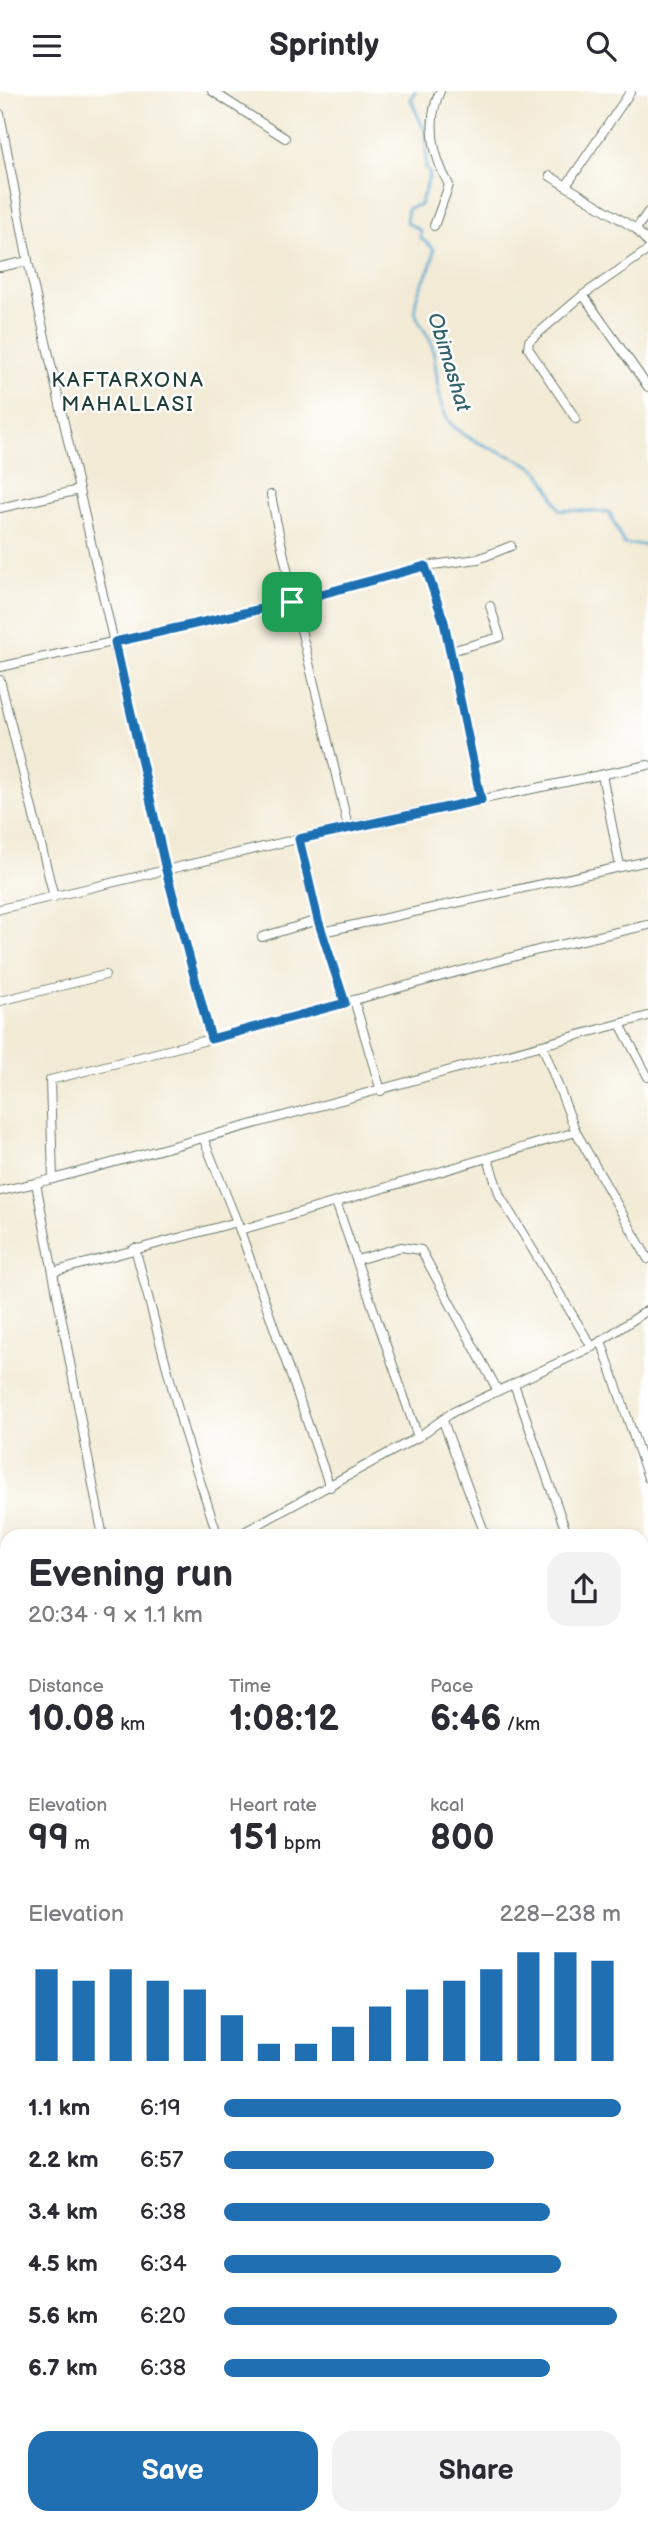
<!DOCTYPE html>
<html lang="en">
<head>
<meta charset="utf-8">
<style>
  body { margin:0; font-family:"Balsamiq Sans",sans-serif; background:#f2f2f3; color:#2b2b33; height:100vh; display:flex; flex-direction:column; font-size:26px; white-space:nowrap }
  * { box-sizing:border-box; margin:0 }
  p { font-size:23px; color:#7c7c81 }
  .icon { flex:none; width:38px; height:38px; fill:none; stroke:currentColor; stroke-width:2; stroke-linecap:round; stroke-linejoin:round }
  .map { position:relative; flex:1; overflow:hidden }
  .side { position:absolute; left:0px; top:1438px; width:649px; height:996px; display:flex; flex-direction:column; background:#fff; border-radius:21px 21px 0 0; box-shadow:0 4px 10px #0003 }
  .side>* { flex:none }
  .pin { position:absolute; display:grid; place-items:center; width:60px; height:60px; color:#fff; margin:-30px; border-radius:14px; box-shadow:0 4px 10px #0006 }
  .round { display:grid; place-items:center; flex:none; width:74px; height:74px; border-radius:21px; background:#f2f2f3 }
  .overview { display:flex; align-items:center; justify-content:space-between; height:119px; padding:0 28px }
  h1 { font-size:38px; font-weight:800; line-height:52px }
  .figures { display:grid; grid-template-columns:repeat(3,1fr); gap:10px; height:119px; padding:7px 28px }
  .figures div { display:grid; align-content:center }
  .figures b { font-size:35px; font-weight:800 }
  .figures small { font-size:19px; font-weight:400 }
  .figures p { font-size:19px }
  .chart { height:196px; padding:14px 28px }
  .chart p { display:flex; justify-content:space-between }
  .chart svg { width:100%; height:126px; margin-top:7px; stroke:#1f6fb2; stroke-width:6 }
  .action { display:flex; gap:14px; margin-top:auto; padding:14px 28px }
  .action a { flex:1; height:80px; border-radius:21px; background:#1f6fb2; color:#fff; font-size:28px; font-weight:800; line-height:80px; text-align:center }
  .action a+a { background:#f2f2f3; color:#2b2b33 }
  ul { padding:0 28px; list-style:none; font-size:23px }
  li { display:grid; grid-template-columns:112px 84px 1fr; align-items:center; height:52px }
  li i { height:18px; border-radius:9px; background:#1f6fb2 }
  header { display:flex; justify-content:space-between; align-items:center; height:91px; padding:0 28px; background:#fff; font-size:32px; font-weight:800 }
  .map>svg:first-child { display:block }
  .cemetery { fill:url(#cemetery-stones); stroke:#508b6a; stroke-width:2 }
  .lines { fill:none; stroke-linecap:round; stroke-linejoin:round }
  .stream { stroke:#58a7d2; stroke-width:2.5 }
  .street-casing { stroke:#697a6c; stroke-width:10 }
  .secondary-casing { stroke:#697a6c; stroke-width:13 }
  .primary-casing { stroke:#697a6c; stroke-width:15 }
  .street { stroke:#fff; stroke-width:8 }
  .secondary { stroke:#fff; stroke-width:10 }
  .primary { stroke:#fff; stroke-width:12 }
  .route-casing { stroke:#fff; stroke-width:14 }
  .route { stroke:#1f6fb2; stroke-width:9 }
  .labels { text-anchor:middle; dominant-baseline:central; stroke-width:5; stroke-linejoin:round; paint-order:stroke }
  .water-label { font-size:21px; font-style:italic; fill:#33626b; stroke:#fff }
  .neighbourhood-label { font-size:21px; letter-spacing:2px; fill:#1f3d34; stroke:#fff }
</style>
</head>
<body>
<header><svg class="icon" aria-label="menu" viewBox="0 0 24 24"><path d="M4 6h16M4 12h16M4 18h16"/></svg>Sprintly<svg class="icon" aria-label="search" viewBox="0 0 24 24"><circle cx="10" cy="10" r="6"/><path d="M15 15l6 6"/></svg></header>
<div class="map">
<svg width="648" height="2433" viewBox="0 0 648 2433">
  <defs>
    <pattern id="cemetery-stones" width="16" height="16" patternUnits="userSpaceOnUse" patternTransform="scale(1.75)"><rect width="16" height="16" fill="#80d99f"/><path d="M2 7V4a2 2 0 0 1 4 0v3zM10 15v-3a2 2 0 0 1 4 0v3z" fill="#6ebb8a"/></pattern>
  </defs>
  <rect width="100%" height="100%" fill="#fff"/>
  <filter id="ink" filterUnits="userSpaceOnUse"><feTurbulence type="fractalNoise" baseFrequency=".0143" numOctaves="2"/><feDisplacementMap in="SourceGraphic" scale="14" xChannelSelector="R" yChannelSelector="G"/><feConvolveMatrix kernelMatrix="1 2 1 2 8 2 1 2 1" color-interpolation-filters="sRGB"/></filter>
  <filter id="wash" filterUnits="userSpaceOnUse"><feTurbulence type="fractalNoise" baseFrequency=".00686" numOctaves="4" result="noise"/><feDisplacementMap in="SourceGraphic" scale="28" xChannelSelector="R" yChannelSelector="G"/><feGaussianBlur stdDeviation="1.57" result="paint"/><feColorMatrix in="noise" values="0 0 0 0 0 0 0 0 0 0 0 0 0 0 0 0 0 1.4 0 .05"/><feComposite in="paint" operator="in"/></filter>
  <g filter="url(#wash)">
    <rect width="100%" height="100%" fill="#f2ead4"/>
    <rect class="cemetery" x="0" y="2427" width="267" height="6"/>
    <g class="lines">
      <g class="stream">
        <path d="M415,0L411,9L426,43V78L430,83L420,114L408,117L406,131L421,140L420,146L434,158C434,182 411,199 416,223C419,233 427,242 431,251C439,276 434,319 455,337C479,357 513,362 536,378C546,386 554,408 560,419L609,421L624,453L648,454"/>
        <path d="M642,1968L648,1960"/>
        <path d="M0,2385H7"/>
      </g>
    </g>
  </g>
  <g filter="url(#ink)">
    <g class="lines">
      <defs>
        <g id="street">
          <path d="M212,0L285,47"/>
          <path d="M631,0L566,95L636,138L648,152"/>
          <path d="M0,23L28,170L79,399L166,779L211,948L50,989L53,1088L36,1092L103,1446"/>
          <path d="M550,85L566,95"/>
          <path d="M434,135L449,94C433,65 426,31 440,0"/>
          <path d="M636,138L648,121"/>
          <path d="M0,176L28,170"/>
          <path d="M583,204L648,296"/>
          <path d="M576,328L528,257L529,250L583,204L648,159"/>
          <path d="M0,417L79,399"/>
          <path d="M425,475L478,468L511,455"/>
          <path d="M451,560L500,546L490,515"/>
          <path d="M0,576L292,511L425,475L444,531L481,709"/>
          <path d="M0,589L54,806"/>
          <path d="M602,684L620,775"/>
          <path d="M348,736L648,674"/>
          <path d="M299,748L318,829L345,912"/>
          <path d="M0,818L348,736C323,624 293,515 271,404"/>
          <path d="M322,841L648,770"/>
          <path d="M262,846L318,829"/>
          <path d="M354,909L381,1000"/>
          <path d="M0,910L105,884"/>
          <path d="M620,933L648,986"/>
          <path d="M211,948L538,859L648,834"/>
          <path d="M543,956L576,1041L648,1168"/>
          <path d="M204,1049L237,1131L330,1396"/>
          <path d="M488,1068L500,1105L592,1256"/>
          <path d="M53,1088L648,925"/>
          <path d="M0,1100L36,1092"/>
          <path d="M336,1111L418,1346"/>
          <path d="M135,1157L183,1337L218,1446"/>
          <path d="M357,1169L401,1156L421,1159L498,1300"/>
          <path d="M53,1181L237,1131L240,1139L576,1041"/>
          <path d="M601,1250L648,1387"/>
          <path d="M514,1293L568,1446"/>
          <path d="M443,1330L486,1446"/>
          <path d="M235,1446L418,1346L453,1321L592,1256L648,1219"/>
          <path d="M0,1502L7,1501"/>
          <path d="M642,1503L648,1497"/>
          <path d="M0,1594L7,1590"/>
          <path d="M0,1765L7,1773"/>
          <path d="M0,1955L7,1960"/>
          <path d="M0,2024L7,2029"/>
          <path d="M0,2141L7,2146"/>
          <path d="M0,2253L7,2258"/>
          <path d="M642,2267L648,2265"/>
          <path d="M333,2427L335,2433"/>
        </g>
        <path id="secondary" d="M0,1743L7,1740"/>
        <g id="primary">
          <path d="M0,1532L7,1547"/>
          <path d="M532,2427L535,2433"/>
        </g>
      </defs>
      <use href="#street" class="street-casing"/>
      <use href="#secondary" class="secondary-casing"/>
      <use href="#primary" class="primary-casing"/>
      <use href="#street" class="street"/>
      <use href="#secondary" class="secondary"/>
      <use href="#primary" class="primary"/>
    </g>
  </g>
  <g class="lines" filter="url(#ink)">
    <defs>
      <path id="route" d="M425,475L444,531L481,709L299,748L318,829L345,912L211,948L166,779L115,551L292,511Z"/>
    </defs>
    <use href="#route" class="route-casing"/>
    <use href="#route" class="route"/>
  </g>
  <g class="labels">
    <g class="water-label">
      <text transform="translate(449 271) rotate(73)">Obimashat</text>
    </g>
    <g class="neighbourhood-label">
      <text x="128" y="289">KAFTARXONA<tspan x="128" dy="24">MAHALLASI</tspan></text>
    </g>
  </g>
</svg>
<div class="pin" style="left:292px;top:511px;background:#1e9e55"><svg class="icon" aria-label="arrive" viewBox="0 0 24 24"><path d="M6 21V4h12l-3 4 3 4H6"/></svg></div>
<section class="side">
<div class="overview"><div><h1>Evening run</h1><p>20:34 · 9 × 1.1 km</p></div><a class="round"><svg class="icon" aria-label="share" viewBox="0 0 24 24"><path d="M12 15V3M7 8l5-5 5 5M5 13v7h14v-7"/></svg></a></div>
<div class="figures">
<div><p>Distance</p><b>10.08<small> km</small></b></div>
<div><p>Time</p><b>1:08:12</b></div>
<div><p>Pace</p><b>6:46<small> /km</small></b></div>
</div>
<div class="figures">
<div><p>Elevation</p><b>99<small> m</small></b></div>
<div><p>Heart rate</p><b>151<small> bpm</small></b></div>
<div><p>kcal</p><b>800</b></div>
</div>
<div class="chart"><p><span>Elevation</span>228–238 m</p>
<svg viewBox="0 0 160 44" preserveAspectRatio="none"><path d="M5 44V12M15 44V16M25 44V12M35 44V16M45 44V19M55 44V28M65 44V38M75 44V38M85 44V32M95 44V25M105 44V19M115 44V16M125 44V12M135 44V6M145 44V6M155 44V9"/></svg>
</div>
<ul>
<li><b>1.1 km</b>6:19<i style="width:100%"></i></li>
<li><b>2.2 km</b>6:57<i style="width:68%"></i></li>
<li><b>3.4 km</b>6:38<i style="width:82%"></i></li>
<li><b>4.5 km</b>6:34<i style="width:85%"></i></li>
<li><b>5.6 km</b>6:20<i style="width:99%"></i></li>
<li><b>6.7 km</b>6:38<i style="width:82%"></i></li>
</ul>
<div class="action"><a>Save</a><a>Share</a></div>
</section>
</div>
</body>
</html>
